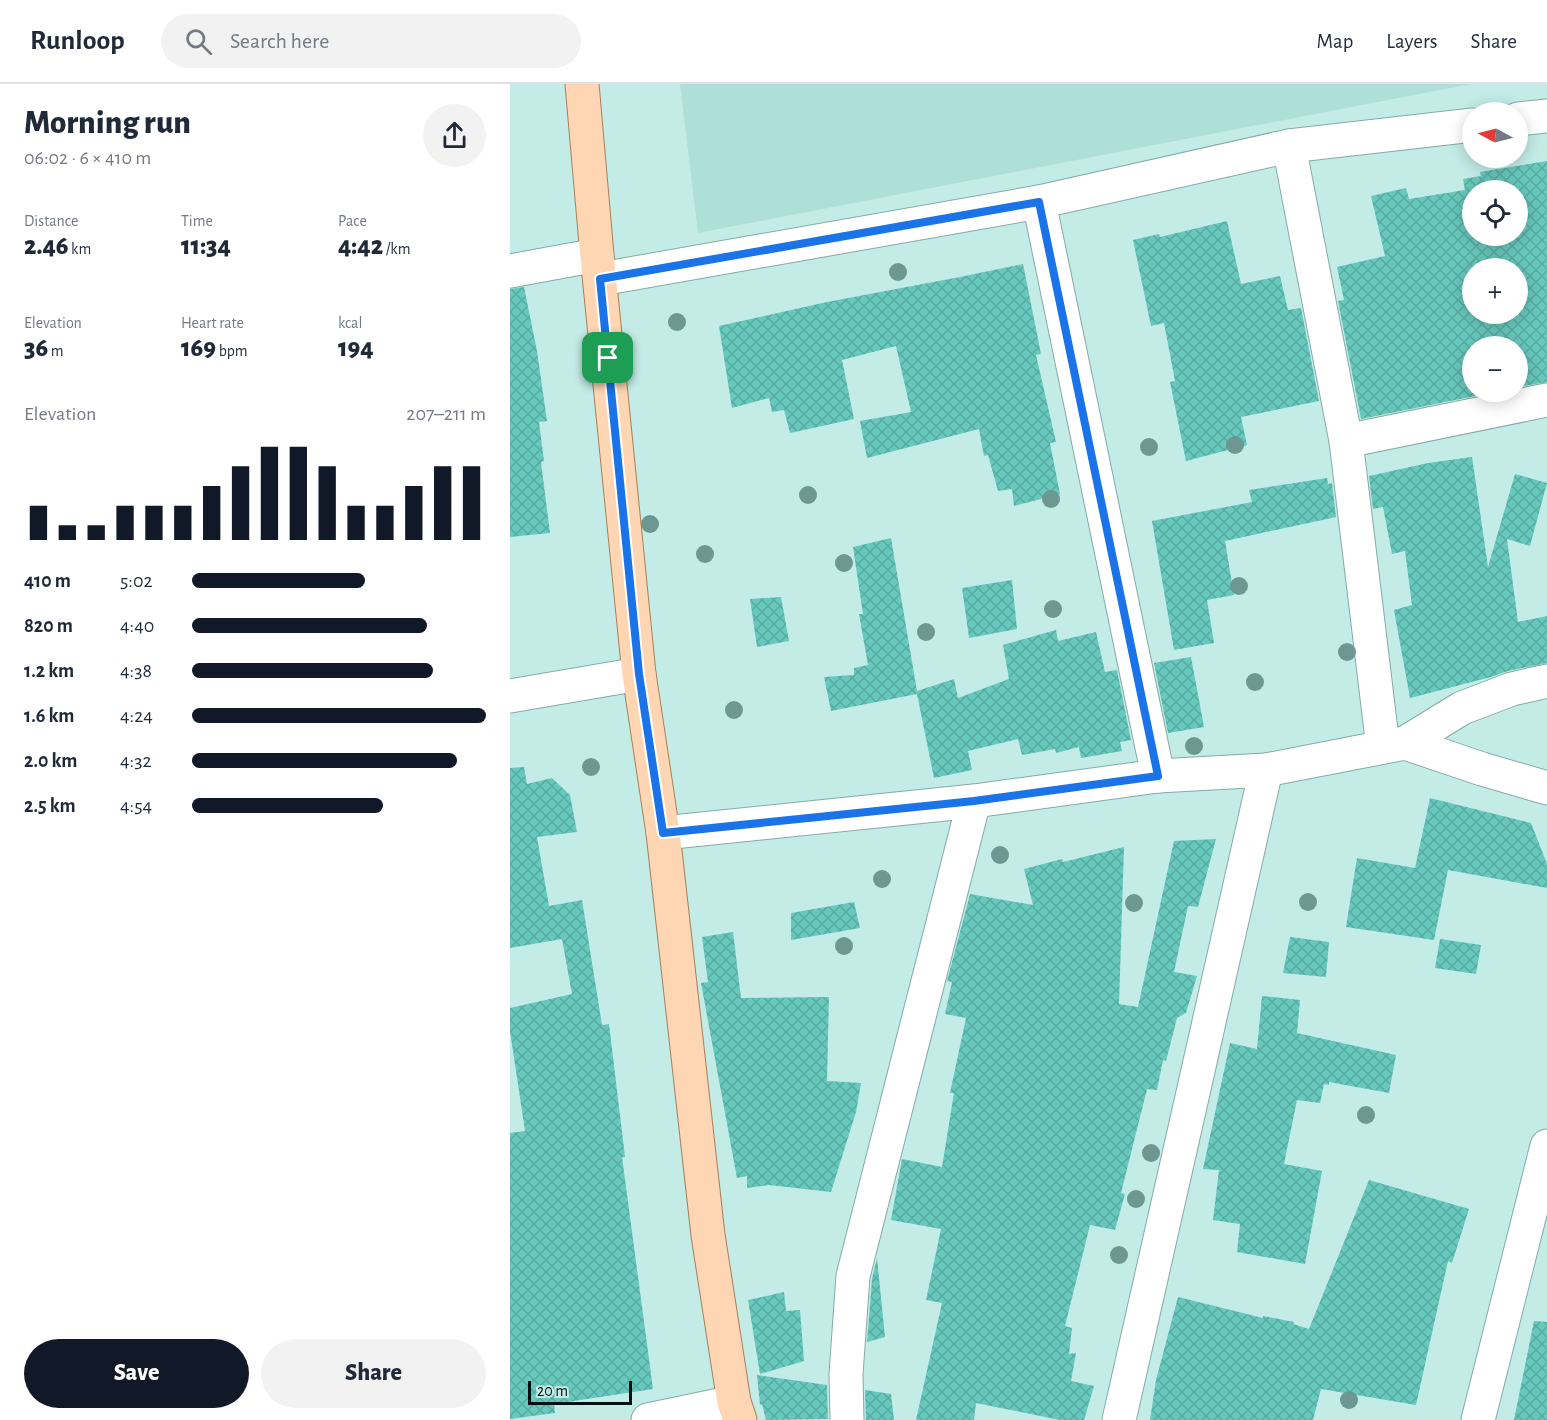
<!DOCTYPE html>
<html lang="en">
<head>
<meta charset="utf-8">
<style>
  body { margin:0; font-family:"Alegreya Sans",sans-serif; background:#f2f2f3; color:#1f2937; height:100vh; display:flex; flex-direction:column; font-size:22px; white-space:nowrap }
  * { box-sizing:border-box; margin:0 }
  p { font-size:20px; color:#747a83 }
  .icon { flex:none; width:33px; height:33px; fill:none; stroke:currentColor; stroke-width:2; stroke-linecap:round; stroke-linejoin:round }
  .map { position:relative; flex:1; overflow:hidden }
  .side { display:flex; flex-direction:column; background:#fff; width:510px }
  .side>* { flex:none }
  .needle { width:39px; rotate:277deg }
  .tools { position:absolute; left:952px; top:18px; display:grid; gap:12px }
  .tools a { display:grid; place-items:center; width:66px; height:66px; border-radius:50%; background:#fff; box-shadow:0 3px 15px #0003; font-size:30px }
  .scale { position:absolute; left:18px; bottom:15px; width:104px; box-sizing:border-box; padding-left:6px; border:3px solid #03100f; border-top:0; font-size:16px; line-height:21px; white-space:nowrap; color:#03100f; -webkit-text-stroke:4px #c3ece6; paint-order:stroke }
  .pin { position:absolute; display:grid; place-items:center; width:51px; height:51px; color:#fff; margin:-26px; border-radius:12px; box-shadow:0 3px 9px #0006 }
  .round { display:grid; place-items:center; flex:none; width:63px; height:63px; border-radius:32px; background:#f2f2f3 }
  .headline { display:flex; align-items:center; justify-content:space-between; height:102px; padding:0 24px }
  h1 { font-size:33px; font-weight:800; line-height:45px }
  .stats { display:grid; grid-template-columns:repeat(3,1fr); gap:9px; height:102px; padding:6px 24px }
  .stats div { display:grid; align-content:center }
  .stats b { font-size:26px; font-weight:800 }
  .stats small { font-size:16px; font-weight:400 }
  .stats p { font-size:16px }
  .chart { height:168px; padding:12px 24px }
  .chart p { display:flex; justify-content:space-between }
  .chart svg { width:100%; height:108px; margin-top:6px; stroke:#111827; stroke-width:6 }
  .action { display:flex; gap:12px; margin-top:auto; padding:12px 24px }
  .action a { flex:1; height:69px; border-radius:36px; background:#111827; color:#fff; font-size:24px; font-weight:800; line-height:69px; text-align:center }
  .action a+a { background:#f2f2f3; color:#1f2937 }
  ul { padding:0 24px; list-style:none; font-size:20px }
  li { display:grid; grid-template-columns:96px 72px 1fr; align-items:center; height:45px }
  li i { height:15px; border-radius:8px; background:#111827 }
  header { display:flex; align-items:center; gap:36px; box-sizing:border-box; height:84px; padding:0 30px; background:#fff; border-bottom:2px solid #e0e1e3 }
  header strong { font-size:28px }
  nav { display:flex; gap:33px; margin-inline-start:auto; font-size:21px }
  .search { width:420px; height:54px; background:#f2f2f3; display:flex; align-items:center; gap:15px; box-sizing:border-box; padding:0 21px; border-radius:33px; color:#747a83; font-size:22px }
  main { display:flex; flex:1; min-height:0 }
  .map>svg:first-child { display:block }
  .built { fill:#aee0d9 }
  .building { fill:url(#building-cross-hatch); fill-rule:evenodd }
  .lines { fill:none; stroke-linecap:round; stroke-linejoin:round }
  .minor-casing { stroke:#84aba5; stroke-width:35 }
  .major-casing { stroke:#a77f58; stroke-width:35 }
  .minor { stroke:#fff; stroke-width:33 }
  .major { stroke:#ffd6b3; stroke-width:33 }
  .tree { fill:#6d9791 }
  .route-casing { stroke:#fff; stroke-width:12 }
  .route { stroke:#1a73e8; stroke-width:8 }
</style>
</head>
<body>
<header>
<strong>Runloop</strong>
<div class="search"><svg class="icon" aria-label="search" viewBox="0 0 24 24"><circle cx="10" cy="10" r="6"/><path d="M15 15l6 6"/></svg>Search here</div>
<nav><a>Map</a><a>Layers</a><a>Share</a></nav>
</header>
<main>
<section class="side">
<div class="headline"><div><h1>Morning run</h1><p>06:02 · 6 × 410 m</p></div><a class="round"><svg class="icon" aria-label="share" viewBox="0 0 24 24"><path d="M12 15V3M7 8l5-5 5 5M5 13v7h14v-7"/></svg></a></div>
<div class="stats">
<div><p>Distance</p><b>2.46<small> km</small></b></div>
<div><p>Time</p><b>11:34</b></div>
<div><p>Pace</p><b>4:42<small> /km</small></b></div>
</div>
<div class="stats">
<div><p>Elevation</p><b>36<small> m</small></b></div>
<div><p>Heart rate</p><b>169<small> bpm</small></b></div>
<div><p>kcal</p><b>194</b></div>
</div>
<div class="chart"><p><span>Elevation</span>207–211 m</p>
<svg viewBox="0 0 160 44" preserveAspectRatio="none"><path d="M5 44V30M15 44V38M25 44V38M35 44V30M45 44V30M55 44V30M65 44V22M75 44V14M85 44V6M95 44V6M105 44V14M115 44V30M125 44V30M135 44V22M145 44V14M155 44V14"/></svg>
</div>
<ul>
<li><b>410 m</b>5:02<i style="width:59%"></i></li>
<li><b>820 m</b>4:40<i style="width:80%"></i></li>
<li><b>1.2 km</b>4:38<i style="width:82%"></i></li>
<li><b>1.6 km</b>4:24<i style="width:100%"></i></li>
<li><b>2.0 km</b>4:32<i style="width:90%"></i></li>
<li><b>2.5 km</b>4:54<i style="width:65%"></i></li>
</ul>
<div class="action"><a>Save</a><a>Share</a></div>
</section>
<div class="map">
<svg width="1037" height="1336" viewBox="0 0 1037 1336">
  <defs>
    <pattern id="building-cross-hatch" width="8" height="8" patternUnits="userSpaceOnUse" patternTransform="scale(1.5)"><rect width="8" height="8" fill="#67c8bd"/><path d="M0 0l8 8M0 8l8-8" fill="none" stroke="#58aba1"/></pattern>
  </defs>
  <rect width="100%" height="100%" fill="#c3ece6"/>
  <path class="built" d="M170,0H961L188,149Z"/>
  <g class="building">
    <path d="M1037,77V298L1008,303V262H963V308H985L851,335L828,217L834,216L827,183L875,172L861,112L896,104L899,115L955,106L953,95L971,92L970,88ZM963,106H1008V152H963ZM963,184H1008V230H963Z"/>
    <path d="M717,137L731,200L770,192L778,226L791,224L809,317L731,333L737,361L676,377L660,298L665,297L654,239L641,242L623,156L649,150L650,153Z"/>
    <path d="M513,180L531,270L526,271L546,358L540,359L550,410L504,422L502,405L488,407L478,371L474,372L469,345L357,374L350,337L401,328L386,262L332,276L344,335L280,349L274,326L262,328L259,314L222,324L209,242L317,218L450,193Z"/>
    <path d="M14,203L27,267L37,337L29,338L34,377L31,378L40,449L0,453V205Z"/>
    <path d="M962,373L978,483L1005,390L1037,399L1020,462L997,455L1008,538L1037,532V579L998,587L981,593L900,614L884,526L902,521L895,467L882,470L873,423L863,425L859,392L918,379Z"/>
    <path d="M817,394L818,400L822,399L826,433L715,457L724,511L697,516L704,559L664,566L642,437L742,418L739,406Z"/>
    <path d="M381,454L407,607L444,595L448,614L499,595L493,561L546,546L548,557L586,548L595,588L607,586L621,656L610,658L612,667L571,674L569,663L546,669L545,665L512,671L508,655L458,667L462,686L424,694L407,610L321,627L314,593L344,591V584L358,581L349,530H353L343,463Z"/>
    <path d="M502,496L507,545L459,554L452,504Z"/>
    <path d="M271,513L279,557L247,563L240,515Z"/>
    <path d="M681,573L694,643L658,649L644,579Z"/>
    <path d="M14,683L17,700L42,694L60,711L67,748L27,753L39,822L72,816L92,941L99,940L115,1073H112L143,1305L44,1320L45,1329L0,1335V1049L15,1047L0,947V924L62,910L52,855L0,864V684Z"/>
    <path d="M920,714L1021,739L1037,780V804L938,786L924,856L836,843L847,774L905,784Z"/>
    <path d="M706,755L688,823L678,822L664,888L687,892L676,929L667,934L656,977L653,976L647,1006L637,1005L611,1109L615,1110L605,1146L580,1141L555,1242L562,1244L559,1270L566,1269L561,1297L584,1302L574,1336H550L466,1319L464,1336H406L432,1219L416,1216L431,1145L381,1136L392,1075L432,1083L444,1009H440L456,934L435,930L442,898L437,897L460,810L523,821L514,785L552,775L553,778L614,763L609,920L628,923L664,757Z"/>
    <path d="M344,818L350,844L281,856V829Z"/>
    <path d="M223,848L231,914L319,913L317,997L351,999L346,1028L321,1108L259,1101L237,1104V1092L227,1094L191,899L198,898L192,853Z"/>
    <path d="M780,853L819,858L816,893L773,889Z"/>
    <path d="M930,855L971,861L966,890L925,884Z"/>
    <path d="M752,912L790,916L787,949L886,971L879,1009L819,998V1001L814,1000L810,1019L787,1016L774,1080L812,1087L795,1180L727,1168L730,1140L703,1136L709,1086L693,1085L720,959L747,965Z"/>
    <path d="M859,1096L959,1125L942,1179L938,1177L906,1321L811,1305L803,1336H640L646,1296L668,1213L753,1234V1232L784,1238L783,1240L799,1245Z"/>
    <path d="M367,1174L375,1253L357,1258L362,1195Z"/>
    <path d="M274,1208L276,1227L290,1226L294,1277L250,1290L238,1216Z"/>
    <path d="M1024,1237L1037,1238V1336H1004Z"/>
    <path d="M247,1291L317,1301L318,1335L256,1336L252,1320L250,1321Z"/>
    <path d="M355,1306L381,1310L384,1336H356Z"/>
  </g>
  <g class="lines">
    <defs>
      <g id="minor">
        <path d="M1008,35L1037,32"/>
        <path d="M779,62L836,357L873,663"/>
        <path d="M529,118L648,692"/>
        <path d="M0,187L87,171"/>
        <path d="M91,195L529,118L779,62L963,41"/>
        <path d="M836,357L1037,316"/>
        <path d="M0,612L129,590"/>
        <path d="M895,659L972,685L1037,704"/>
        <path d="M153,749L464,717L648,692L756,686L895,659L952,624L1002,605L1037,597"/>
        <path d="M138,1336L224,1318"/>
        <path d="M337,1336L336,1290L343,1192L464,717"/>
        <path d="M609,1336L756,686"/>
        <path d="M968,1336L1037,1062"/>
      </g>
      <path id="major" d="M72,0L87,171L129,590L153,749L198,1151L224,1318L230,1336"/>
    </defs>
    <use href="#minor" class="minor-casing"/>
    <use href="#major" class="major-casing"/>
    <use href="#minor" class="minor"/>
    <use href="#major" class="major"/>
  </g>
  <g class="tree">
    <circle cx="388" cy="188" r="9"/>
    <circle cx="167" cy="238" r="9"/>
    <circle cx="725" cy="361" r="9"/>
    <circle cx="639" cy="363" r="9"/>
    <circle cx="298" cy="411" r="9"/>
    <circle cx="541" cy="415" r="9"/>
    <circle cx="140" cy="440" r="9"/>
    <circle cx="195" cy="470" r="9"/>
    <circle cx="334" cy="479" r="9"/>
    <circle cx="729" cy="502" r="9"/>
    <circle cx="543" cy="525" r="9"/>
    <circle cx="416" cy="548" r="9"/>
    <circle cx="837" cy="568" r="9"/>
    <circle cx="745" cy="598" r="9"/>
    <circle cx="224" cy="626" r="9"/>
    <circle cx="684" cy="662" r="9"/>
    <circle cx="81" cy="683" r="9"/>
    <circle cx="490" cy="771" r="9"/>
    <circle cx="372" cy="795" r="9"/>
    <circle cx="798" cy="818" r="9"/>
    <circle cx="624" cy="819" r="9"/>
    <circle cx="334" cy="862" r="9"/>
    <circle cx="856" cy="1031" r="9"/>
    <circle cx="641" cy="1069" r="9"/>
    <circle cx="626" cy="1115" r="9"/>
    <circle cx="609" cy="1171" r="9"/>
    <circle cx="839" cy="1316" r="9"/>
  </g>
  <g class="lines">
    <defs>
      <path id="route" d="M529,118L648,692L464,717L153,749L129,590L90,195Z"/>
    </defs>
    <use href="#route" class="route-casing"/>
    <use href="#route" class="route"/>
  </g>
</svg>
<div class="tools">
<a><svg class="needle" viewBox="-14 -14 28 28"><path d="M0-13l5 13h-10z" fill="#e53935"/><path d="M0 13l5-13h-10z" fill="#747a83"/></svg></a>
<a><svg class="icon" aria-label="locate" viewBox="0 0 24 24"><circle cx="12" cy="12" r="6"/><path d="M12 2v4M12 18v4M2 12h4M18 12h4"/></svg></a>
<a>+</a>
<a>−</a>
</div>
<div class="scale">20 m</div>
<div class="pin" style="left:98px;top:274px;background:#1e9e55"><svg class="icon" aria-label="arrive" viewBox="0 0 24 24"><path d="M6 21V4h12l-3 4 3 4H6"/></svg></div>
</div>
</main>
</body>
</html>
